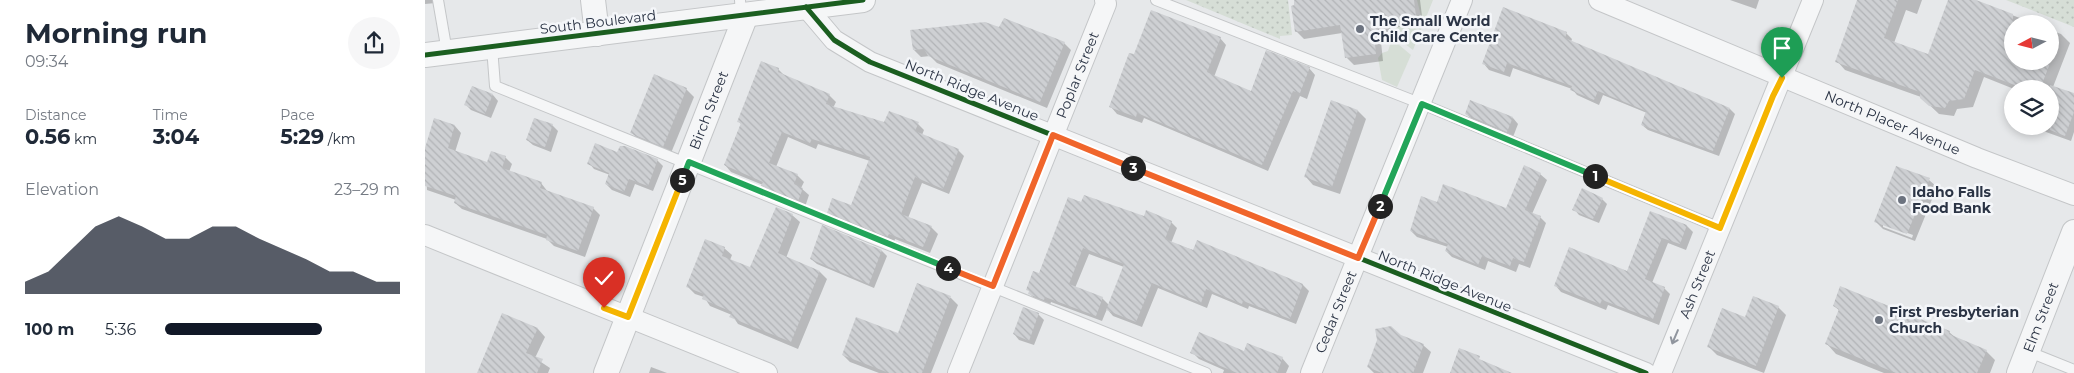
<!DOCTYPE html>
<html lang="en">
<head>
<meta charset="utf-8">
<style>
  body { margin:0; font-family:Montserrat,sans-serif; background:#f6f6f7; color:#1f2937; height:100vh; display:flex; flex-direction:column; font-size:19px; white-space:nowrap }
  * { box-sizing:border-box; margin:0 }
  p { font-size:16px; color:#747a83 }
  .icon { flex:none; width:28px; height:28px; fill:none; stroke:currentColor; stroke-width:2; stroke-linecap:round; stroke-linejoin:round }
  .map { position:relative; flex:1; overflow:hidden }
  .drawer { display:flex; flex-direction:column; background:#fff; width:425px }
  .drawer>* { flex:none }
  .needle { width:32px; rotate:263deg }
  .buttons { position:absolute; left:1579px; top:15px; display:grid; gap:10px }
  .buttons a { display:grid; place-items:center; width:55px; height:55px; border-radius:50%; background:#fff; box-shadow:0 2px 8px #0003; font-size:25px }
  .pin { position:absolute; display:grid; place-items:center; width:42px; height:42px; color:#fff; margin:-51px -21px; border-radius:50% 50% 50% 0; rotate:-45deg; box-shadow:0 0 5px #0007 }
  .pin .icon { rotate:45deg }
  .km { position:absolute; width:25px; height:25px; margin:-12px; border-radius:50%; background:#222; color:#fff; font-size:14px; line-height:25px; text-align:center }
  .round { display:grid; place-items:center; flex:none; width:52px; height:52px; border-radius:26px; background:#f6f6f7 }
  .summary { display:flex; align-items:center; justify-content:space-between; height:85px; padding:0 25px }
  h1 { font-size:28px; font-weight:700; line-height:38px }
  .figures { display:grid; grid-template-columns:repeat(3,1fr); gap:8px; height:85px; padding:5px 25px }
  .figures div { display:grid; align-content:center }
  .figures b { font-size:21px; font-weight:700 }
  .figures small { font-size:14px; font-weight:400 }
  .figures p { font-size:14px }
  .chart { height:140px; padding:10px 25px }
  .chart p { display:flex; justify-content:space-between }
  .chart svg { width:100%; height:90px; margin-top:5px; fill:#111827; opacity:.7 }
  ul { padding:0 25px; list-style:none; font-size:16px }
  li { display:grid; grid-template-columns:80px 60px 1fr; align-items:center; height:38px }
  li i { height:12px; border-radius:6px; background:#111827 }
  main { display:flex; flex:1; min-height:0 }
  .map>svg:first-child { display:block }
  .green { fill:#d6ded6 }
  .park { fill:url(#park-dots) }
  .shadow { fill:#0003; fill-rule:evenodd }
  .building { fill:url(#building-back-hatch) }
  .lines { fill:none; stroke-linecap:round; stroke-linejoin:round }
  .service-casing { stroke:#c4c6c8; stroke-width:12 }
  .minor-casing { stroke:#c4c6c8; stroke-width:22 }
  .tertiary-casing { stroke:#c4c6c8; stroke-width:26 }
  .service { stroke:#f5f6f7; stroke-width:10 }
  .minor { stroke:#f5f6f7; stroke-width:20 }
  .tertiary { stroke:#f5f6f7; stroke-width:24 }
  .cycleway-casing { stroke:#f4f6f9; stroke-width:8 }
  .cycleway { stroke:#1b5e20; stroke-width:5 }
  .oneway { stroke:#90959e }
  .split-1-casing { stroke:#fff; stroke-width:10 }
  .split-2-casing { stroke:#fff; stroke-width:10 }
  .split-3-casing { stroke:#fff; stroke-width:10 }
  .split-4-casing { stroke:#fff; stroke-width:10 }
  .split-5-casing { stroke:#fff; stroke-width:10 }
  .split-6-casing { stroke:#fff; stroke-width:10 }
  .split-1 { stroke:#f5b400; stroke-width:6 }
  .split-2 { stroke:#22a559; stroke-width:6 }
  .split-3 { stroke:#f0652b; stroke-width:6 }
  .split-4 { stroke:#f0652b; stroke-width:6 }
  .split-5 { stroke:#22a559; stroke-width:6 }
  .split-6 { stroke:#f5b400; stroke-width:6 }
  .poi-dot { fill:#6c737f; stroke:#f4f6f9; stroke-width:2 }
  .labels { text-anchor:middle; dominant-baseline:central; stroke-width:5; stroke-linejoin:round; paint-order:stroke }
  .poi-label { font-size:14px; font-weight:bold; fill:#2b3445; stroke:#f4f6f9; text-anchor:start }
  .street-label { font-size:14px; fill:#2b3445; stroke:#f4f6f9 }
</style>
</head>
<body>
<main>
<section class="drawer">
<div class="summary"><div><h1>Morning run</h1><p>09:34</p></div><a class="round"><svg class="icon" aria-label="share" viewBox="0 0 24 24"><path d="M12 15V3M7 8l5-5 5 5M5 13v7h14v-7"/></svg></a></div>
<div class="figures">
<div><p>Distance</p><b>0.56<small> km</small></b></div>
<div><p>Time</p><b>3:04</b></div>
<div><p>Pace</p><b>5:29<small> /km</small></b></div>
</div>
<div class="chart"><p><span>Elevation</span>23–29 m</p>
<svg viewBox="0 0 160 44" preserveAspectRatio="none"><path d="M0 44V38L10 33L20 22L30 11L40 6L50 11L60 17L70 17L80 11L90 11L100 17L110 22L120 27L130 33L140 33L150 38L160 38V44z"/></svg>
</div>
<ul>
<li><b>100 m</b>5:36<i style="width:67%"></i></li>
</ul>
</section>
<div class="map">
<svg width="1649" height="373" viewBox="0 0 1649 373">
  <defs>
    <pattern id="park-dots" width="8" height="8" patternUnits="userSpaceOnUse" patternTransform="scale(1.25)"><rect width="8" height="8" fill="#d6ded6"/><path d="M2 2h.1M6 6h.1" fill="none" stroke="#b8bfb9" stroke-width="1.8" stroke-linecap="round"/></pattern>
    <pattern id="building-back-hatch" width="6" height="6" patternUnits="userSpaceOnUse" patternTransform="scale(1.25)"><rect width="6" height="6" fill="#ced0d3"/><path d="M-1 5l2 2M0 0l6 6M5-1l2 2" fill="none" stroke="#b1b3b6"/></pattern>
  </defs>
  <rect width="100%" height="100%" fill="#e6e8ea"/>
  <g class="green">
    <path d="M992,0H1008L988,50L963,31L969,18L991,15L996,16Z"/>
    <path d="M967,39L986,55L972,87L957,80L953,58L957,53L963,51Z"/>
  </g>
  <g class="park">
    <path d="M761,0H863L867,35L855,36V39Z"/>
    <path d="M1581,0H1649V27Z"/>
  </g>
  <g class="shadow">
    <path d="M0,0H11V3L0,4Z"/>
    <path d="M881,0H995L998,24L967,28L956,42L958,61L929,65L921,57L917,33L879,39L871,31Z"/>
    <path d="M1305,0H1334L1331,9Z"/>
    <path d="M1434,0H1497L1492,14L1481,10L1469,43L1504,56L1525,0H1548L1610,24H1588V61H1625V30L1636,34L1645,43L1628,87L1649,95V132L1646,141L1621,132L1616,126H1625V89H1589L1559,77L1548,107L1532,109L1529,116L1514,114L1496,97L1420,70L1412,61Z"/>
    <path d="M575,28L639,43L646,50L622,108L512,63L505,56L496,57L489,50Z"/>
    <path d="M1141,33L1147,39L1146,42L1305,109L1310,114L1294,156L1223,130L1217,125L1222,113L1178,95L1174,105L1152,95L1147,89L1088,68L1085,77L1064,70L1059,64Z"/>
    <path d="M795,38L801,45L789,77L827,92L884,68L890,75L882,99L875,96L843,171L719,118L717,123L692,114L686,107L710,56Z"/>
    <path d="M353,69L360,76L404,95L411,102L408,108L460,124H493L499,130L497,135L533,150L539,156L524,194L497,183L483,218L506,227L513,234L505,253L470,239L469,243L410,219L403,212L427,207L445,161L393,144L391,149L363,137L351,167L372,175L379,182L376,188L384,195L380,207L344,192L338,185L306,172L300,165L317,125L313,121Z"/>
    <path d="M48,87L68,95L73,101L66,118L46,110L41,105Z"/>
    <path d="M261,89L269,97L246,153L215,141L207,133Z"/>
    <path d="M1046,101L1088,118L1093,124L1088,137L1047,119L1041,114Z"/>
    <path d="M907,102L933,111L941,119L915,194L888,185L881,177Z"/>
    <path d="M10,120L30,126L36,133L30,152L63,164L80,157L87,164L84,172L116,183L123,192L168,208L175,215L160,257L129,246L122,239L37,209L30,203L31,200L2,190L0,152Z"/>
    <path d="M127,125L133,131L126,152L108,145L102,140Z"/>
    <path d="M193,154L232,160L238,166L228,191L210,184L205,197L187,190L181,184L185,175L169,169L164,163Z"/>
    <path d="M1471,168L1504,180L1512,187L1490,241L1458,229L1450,221ZM1458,224L1488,235L1487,238L1458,227Z"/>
    <path d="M1115,174L1122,180L1107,214L1115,217L1121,223L1105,268L1094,264L1091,272L1063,261L1060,270L1027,257L1021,251L1023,247L992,237L986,231L1013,203L1082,210Z"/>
    <path d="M644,199L719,218L746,222L752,228L746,243L878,285L884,291L871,324L824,306L823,309L787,294L782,308L733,288L717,327L688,316L682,309L677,321L626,302L625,305L610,299L604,293L615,275ZM664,254L699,267L684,305L677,298L650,288Z"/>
    <path d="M1177,199L1182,204L1174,223L1154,215L1149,209Z"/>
    <path d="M1226,212L1262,226L1268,232L1261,250L1243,243L1227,283L1239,288L1245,294L1234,325L1183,305L1181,310L1136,292L1130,285L1202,272Z"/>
    <path d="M367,215L375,222L361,258L395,272L402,279L373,349L313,324L307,315L285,306L279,297L270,294L263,287L299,248L307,255L305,260L326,269Z"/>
    <path d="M457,251L462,256L449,288L392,264L386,259Z"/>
    <path d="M493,285L526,298L533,305L506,373H454L425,362L418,355L474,335Z"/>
    <path d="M1409,306L1524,332L1531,338L1561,351L1570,360L1565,373H1459L1411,354L1402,344L1415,311Z"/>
    <path d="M1353,307L1361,315L1339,373L1292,355L1284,347L1321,319Z"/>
    <path d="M613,314L619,320L609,345L594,340L589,334Z"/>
    <path d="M78,315L113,329L120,337L110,358L125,368L123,373H54Z"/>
    <path d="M975,336L998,345L1006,352L998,373H949L943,367L953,340Z"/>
    <path d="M767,352L820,353L857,358L864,366L861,373H798L799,370L774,359Z"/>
    <path d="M226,367L242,373H224Z"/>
  </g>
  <g class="building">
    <path d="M869,0H989L991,16L959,21L949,34L951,54L920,58L915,25L870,32L866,6L869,5Z"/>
    <path d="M1432,0H1473L1459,38L1503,54L1523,0H1551L1588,14V61H1626L1615,89H1600L1550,70L1539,99L1524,101L1520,108L1504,106L1495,98V92L1410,62Z"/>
    <path d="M1078,7L1142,32L1140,38L1305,108L1288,151L1216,125L1221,111L1173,91L1169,100L1145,90L1147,86L1082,63L1079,72L1057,64Z"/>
    <path d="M726,10L796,37L782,72L826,91L841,50L885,67L875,93L868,91L837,165L712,113L711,117L684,107L704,53L709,54Z"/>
    <path d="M579,18L640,42L615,102L503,56L499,49L488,50L485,30L560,22L574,27Z"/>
    <path d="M336,61L354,68L353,72L405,94L401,104L459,122L464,111L494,122L490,131L534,149L518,189L490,177L476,214L507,226L498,247L464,234L462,237L402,213L407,198L426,205L445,157L387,139L385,143L357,132L344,163L373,174L369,184L378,188L373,201L336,186L338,182L299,165L316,123L312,122Z"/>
    <path d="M229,74L262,88L238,147L205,133Z"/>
    <path d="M1625,85L1649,93V112L1640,136L1625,130Z"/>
    <path d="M47,86L68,94L60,114L39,105Z"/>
    <path d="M906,100L933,110L907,187L879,177Z"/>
    <path d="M1045,100L1088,117L1082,132L1040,114Z"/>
    <path d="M9,118L30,125L23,148L62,162L66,151L81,156L77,168L117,182L115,188L169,207L153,251L121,240L122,235L29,203L31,196L0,186V148Z"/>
    <path d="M109,118L128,124L120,147L101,140Z"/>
    <path d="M170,143L192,152L195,146H200L233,159L223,186L204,179L199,192L180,184L184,173L162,164Z"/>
    <path d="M1099,165L1116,173L1100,210L1116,216L1099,262L1088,258L1085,266L1057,256L1053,265L1020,251L1023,244L985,231L996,196L1012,202L1018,184L1081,208Z"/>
    <path d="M1471,166L1505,178L1482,234L1449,222Z"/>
    <path d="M1157,188L1178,198L1168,219L1147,210Z"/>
    <path d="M659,195L719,216L721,210L747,221L740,239L768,250L772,240L878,284L865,319L818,301L817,304L781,289L776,303L727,283L711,322L681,310L699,264L658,248L644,284L678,297L671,316L620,297L619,300L603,294L604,291L601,290L608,271L614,273L643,197L656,202Z"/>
    <path d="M351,207L368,214L353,253L395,271L366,342L304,317L307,312L277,299L279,294L261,287L280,239L300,247L297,256L325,267Z"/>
    <path d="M1225,211L1262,225L1255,244L1237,238L1220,279L1240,287L1228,319L1177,300L1175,304L1129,286L1144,247L1202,271Z"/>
    <path d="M397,225L457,250L444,284L385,259Z"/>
    <path d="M492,283L526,296L497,373H464L417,355L431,317L473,333Z"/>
    <path d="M1415,286L1525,331L1524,334L1562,350L1552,373H1471L1400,344L1414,309L1408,306Z"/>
    <path d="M1328,296L1354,306L1331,366L1282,347L1297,308L1320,317Z"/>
    <path d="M598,307L614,313L604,341L588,334Z"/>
    <path d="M77,313L113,328L101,353L118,359L112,373H52Z"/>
    <path d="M966,326L976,335L999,344L988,373H957L942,367L952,340L950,329Z"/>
    <path d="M774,332L819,351L822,343L858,357L852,373H812L765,353Z"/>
    <path d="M1034,348L1055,356L1054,359L1087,373H1025Z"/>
  </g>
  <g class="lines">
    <defs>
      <g id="service">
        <path d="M13,0L22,52"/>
        <path d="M315,0L316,15"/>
        <path d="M731,0L997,104L1295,228"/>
        <path d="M67,47L70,86L781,373"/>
        <path d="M1602,351L1649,370"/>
      </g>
      <g id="minor">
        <path id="s1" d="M1174,0L1552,158L1649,195"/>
        <path d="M381,7L409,40L445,62L1221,373"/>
        <path d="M0,235L342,373"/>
        <path id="s2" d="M533,373L681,4L680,0"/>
        <path id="s3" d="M886,373L1037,0"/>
        <path id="s4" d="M1236,373L1388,0"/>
      </g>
      <g id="tertiary">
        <path d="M168,0L172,34"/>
        <path d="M0,55L438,0"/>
        <path id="s5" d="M181,373L321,15"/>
        <path id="s6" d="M1594,373L1649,232"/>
      </g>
    </defs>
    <use href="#service" class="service-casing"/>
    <use href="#minor" class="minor-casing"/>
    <use href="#tertiary" class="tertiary-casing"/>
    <use href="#service" class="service"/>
    <use href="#minor" class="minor"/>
    <use href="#tertiary" class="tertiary"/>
    <defs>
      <g id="cycleway">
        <path d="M381,7L409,40L445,62L1221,373"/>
        <path d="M0,55L438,0"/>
      </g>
    </defs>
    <use href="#cycleway" class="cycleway-casing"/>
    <use href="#cycleway" class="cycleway"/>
  </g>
  <defs><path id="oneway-shaft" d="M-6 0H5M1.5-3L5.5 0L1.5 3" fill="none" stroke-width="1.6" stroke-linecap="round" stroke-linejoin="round" transform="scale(1.25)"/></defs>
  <use class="oneway" href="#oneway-shaft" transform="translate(1250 337) rotate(113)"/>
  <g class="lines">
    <defs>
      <path id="split-1" d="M1170,176L1295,228L1348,96L1357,78"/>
      <path id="split-2" d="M955,206L997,104L1170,176"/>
      <path id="split-3" d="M708,168L933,258L955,206"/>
      <path id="split-4" d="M523,268L568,286L628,135L708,168"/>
      <path id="split-5" d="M257,180L264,162L523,268"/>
      <path id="split-6" d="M179,308L203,317L257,180"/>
    </defs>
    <use href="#split-1" class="split-1-casing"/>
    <use href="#split-2" class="split-2-casing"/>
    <use href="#split-3" class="split-3-casing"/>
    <use href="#split-4" class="split-4-casing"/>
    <use href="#split-5" class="split-5-casing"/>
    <use href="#split-6" class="split-6-casing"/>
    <use href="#split-1" class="split-1"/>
    <use href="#split-2" class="split-2"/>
    <use href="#split-3" class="split-3"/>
    <use href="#split-4" class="split-4"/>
    <use href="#split-5" class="split-5"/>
    <use href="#split-6" class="split-6"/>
  </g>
  <g class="poi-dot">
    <circle cx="935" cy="29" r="5"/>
    <circle cx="1477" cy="200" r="5"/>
    <circle cx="1454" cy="320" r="5"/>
  </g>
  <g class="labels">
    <g class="poi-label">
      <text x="945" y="21">The Small World<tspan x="945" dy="16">Child Care Center</tspan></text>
      <text x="1487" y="192">Idaho Falls<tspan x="1487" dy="16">Food Bank</tspan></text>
      <text x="1464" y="312">First Presbyterian<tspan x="1464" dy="16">Church</tspan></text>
    </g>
    <g class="street-label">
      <text transform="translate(173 22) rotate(-7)">South Boulevard</text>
      <text stroke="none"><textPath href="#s2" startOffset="321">Poplar Street</textPath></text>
      <text transform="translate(547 90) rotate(22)">North Ridge Avenue</text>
      <text stroke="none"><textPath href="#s5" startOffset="282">Birch Street</textPath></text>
      <text stroke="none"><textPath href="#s1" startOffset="318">North Placer Avenue</textPath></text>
      <text transform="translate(1020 281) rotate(22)">North Ridge Avenue</text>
      <text stroke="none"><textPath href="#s4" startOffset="96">Ash Street</textPath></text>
      <text stroke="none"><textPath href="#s3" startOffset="66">Cedar Street</textPath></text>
      <text stroke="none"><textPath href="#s6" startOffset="60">Elm Street</textPath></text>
    </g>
  </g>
</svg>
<div class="buttons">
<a><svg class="needle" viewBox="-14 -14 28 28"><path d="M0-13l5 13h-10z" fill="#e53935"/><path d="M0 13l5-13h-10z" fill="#747a83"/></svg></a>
<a><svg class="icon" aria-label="layers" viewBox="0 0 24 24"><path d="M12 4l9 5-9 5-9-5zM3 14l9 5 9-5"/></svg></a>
</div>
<div class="pin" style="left:1357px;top:78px;background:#1e9e55"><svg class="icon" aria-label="arrive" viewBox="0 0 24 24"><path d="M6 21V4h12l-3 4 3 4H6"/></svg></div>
<div class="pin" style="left:179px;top:308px;background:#d93025"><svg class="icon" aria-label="check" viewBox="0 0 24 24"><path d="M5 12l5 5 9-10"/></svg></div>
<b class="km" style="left:1170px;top:176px">1</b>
<b class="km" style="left:955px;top:206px">2</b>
<b class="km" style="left:708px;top:168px">3</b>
<b class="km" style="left:523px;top:268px">4</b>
<b class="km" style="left:257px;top:180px">5</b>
</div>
</main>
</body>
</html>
